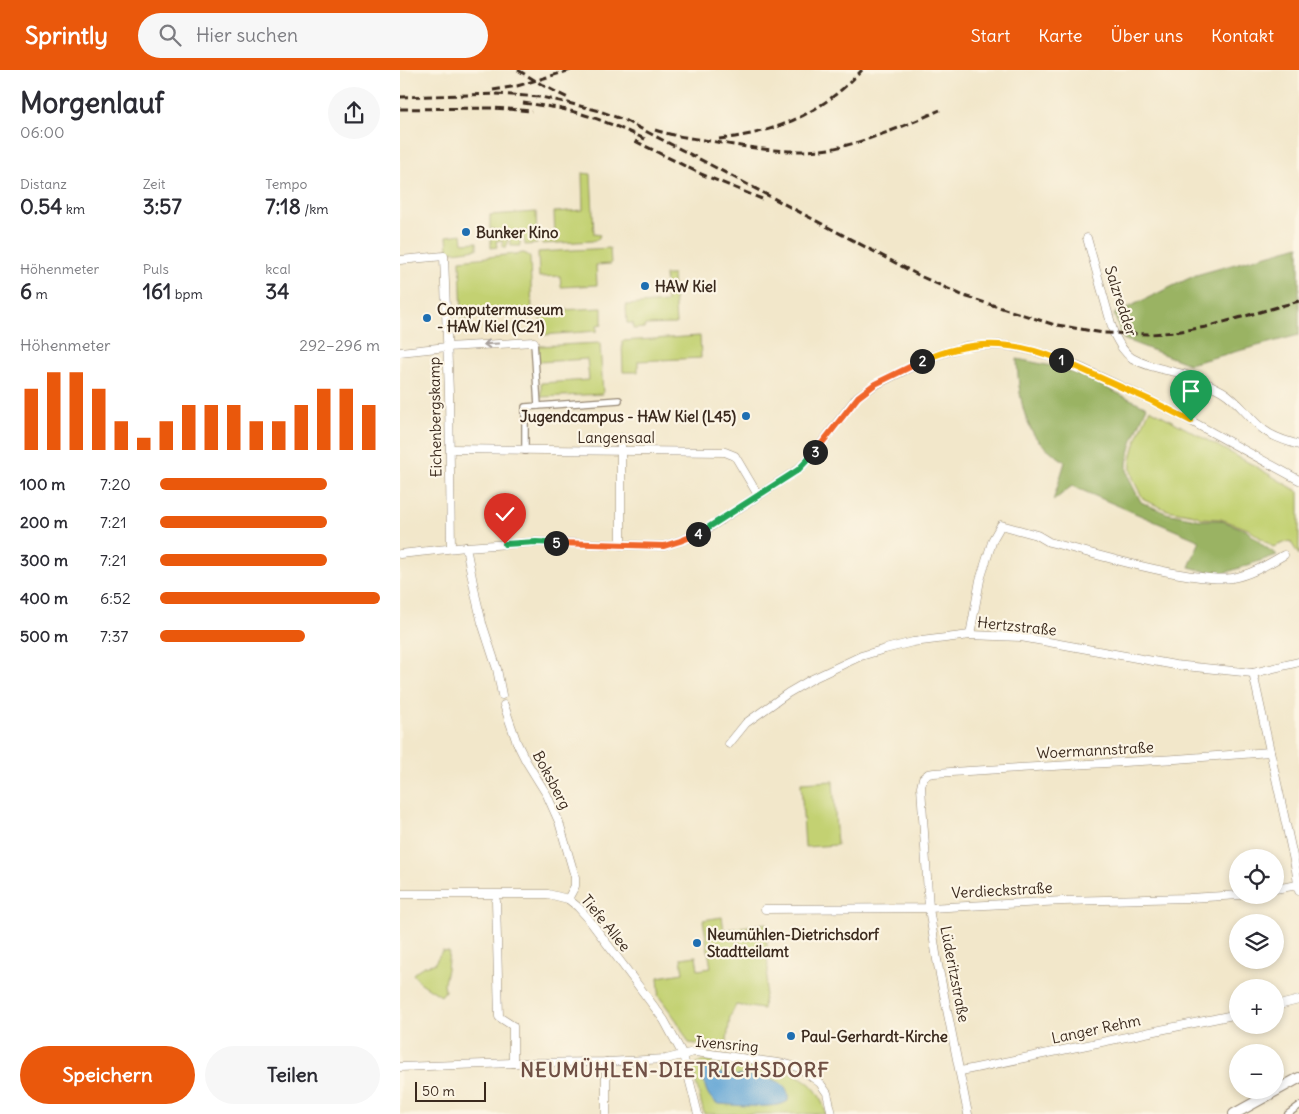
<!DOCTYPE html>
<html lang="de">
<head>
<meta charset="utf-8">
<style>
  body { margin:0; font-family:Delius,sans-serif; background:#f7f7f7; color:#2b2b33; height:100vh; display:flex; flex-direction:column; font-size:19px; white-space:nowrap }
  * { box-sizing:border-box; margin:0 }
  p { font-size:16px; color:#7c7c81 }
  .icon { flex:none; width:28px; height:28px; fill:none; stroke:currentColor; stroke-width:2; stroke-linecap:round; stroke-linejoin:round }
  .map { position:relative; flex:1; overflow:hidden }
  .side { display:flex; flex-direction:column; background:#fff; width:400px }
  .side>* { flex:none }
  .fabs { position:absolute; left:829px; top:779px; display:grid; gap:10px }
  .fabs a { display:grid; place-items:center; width:55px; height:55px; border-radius:50%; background:#fff; box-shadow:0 2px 8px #0003; font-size:25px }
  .scale { position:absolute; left:15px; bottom:12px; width:71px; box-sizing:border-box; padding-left:5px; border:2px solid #3b2a1e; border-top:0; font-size:14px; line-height:18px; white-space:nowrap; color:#3b2a1e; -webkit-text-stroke:4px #fcf5e5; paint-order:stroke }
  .pin { position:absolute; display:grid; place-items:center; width:42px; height:42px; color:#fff; margin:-51px -21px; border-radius:50% 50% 50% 0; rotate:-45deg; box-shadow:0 0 5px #0007 }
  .pin .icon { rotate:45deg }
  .km { position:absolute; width:25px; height:25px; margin:-12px; border-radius:50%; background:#222; color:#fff; font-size:14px; line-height:25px; text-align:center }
  .round { display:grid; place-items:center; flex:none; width:52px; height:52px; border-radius:26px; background:#f7f7f7 }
  .overview { display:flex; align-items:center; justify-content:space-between; height:85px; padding:0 20px }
  h1 { font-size:28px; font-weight:800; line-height:38px }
  .metrics { display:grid; grid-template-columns:repeat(3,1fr); gap:8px; height:85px; padding:5px 20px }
  .metrics div { display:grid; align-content:center }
  .metrics b { font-size:21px; font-weight:800 }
  .metrics small { font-size:14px; font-weight:400 }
  .metrics p { font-size:14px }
  .chart { height:140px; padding:10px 20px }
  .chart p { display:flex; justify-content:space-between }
  .chart svg { width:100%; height:90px; margin-top:5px; stroke:#ea580c; stroke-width:6 }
  .action { display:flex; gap:10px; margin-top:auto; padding:10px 20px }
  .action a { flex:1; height:58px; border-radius:30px; background:#ea580c; color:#fff; font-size:20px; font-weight:800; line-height:58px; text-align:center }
  .action a+a { background:#f7f7f7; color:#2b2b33 }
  ul { padding:0 20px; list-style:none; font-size:16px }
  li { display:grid; grid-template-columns:80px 60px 1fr; align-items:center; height:38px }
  li i { height:12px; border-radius:6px; background:#ea580c }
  header { display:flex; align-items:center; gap:30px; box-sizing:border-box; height:70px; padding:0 25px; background:#ea580c; color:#fff }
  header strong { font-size:24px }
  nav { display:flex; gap:28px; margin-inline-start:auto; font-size:18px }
  .search { width:350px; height:45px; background:#f7f7f7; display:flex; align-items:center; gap:12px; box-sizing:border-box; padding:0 18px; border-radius:28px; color:#7c7c81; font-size:19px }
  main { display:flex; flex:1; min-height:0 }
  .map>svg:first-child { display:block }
  .green { fill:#c3d172; stroke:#7f7e48 }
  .forest { fill:#9ab364; stroke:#6a6e41 }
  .water { fill:#61a4d5; stroke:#4e677a }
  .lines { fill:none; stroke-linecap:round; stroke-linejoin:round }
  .pedestrian-casing { stroke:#968874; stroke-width:8 }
  .minor-casing { stroke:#968874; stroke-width:9 }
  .tertiary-casing { stroke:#968874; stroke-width:12 }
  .pedestrian { stroke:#fff; stroke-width:5.5 }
  .minor { stroke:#fff; stroke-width:8 }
  .tertiary { stroke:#fff; stroke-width:10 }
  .rail { stroke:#3b2a1e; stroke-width:3; stroke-dasharray:8 4; stroke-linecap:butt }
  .oneway { stroke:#a79f9a }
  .split-1-casing { stroke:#fff; stroke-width:10 }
  .split-2-casing { stroke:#fff; stroke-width:10 }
  .split-3-casing { stroke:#fff; stroke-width:10 }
  .split-4-casing { stroke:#fff; stroke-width:10 }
  .split-5-casing { stroke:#fff; stroke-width:10 }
  .split-6-casing { stroke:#fff; stroke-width:10 }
  .split-1 { stroke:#f5b400; stroke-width:6 }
  .split-2 { stroke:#f5b400; stroke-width:6 }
  .split-3 { stroke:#f0652b; stroke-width:6 }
  .split-4 { stroke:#22a559; stroke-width:6 }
  .split-5 { stroke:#f0652b; stroke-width:6 }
  .split-6 { stroke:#22a559; stroke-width:6 }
  .poi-dot { fill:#1f6fb2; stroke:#fcf5e5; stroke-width:2 }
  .labels { text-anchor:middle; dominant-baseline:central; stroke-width:4.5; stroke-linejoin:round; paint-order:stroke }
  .poi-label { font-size:15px; font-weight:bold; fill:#3b2a1e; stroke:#fcf5e5; text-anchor:start }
  .street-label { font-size:15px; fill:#3b2a1e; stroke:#fcf5e5 }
  .district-label { font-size:20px; font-weight:bold; letter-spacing:1px; fill:#705045; stroke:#fcf5e5 }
</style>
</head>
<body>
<header>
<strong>Sprintly</strong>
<div class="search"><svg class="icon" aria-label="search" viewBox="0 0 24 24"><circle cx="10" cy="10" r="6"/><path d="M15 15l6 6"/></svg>Hier suchen</div>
<nav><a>Start</a><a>Karte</a><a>Über uns</a><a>Kontakt</a></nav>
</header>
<main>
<section class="side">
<div class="overview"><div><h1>Morgenlauf</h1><p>06:00</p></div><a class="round"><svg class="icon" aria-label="share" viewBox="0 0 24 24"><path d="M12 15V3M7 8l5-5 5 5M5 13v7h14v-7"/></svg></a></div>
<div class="metrics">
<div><p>Distanz</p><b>0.54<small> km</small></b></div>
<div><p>Zeit</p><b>3:57</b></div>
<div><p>Tempo</p><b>7:18<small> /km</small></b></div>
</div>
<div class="metrics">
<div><p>Höhenmeter</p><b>6<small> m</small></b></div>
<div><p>Puls</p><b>161<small> bpm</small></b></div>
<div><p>kcal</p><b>34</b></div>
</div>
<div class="chart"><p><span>Höhenmeter</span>292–296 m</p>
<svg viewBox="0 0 160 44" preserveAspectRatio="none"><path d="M5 44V14M15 44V6M25 44V6M35 44V14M45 44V30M55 44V38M65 44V30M75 44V22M85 44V22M95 44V22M105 44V30M115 44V30M125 44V22M135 44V14M145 44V14M155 44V22"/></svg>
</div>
<ul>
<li><b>100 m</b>7:20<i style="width:76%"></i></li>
<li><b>200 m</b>7:21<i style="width:76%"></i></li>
<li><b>300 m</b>7:21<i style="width:76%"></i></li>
<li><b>400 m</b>6:52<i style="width:100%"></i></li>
<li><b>500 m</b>7:37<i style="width:66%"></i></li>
</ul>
<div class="action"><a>Speichern</a><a>Teilen</a></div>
</section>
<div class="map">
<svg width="899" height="1044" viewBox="0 0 899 1044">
  <rect width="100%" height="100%" fill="#fcf5e5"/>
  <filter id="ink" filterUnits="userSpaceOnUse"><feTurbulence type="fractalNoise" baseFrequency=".02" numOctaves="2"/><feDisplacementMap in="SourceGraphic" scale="10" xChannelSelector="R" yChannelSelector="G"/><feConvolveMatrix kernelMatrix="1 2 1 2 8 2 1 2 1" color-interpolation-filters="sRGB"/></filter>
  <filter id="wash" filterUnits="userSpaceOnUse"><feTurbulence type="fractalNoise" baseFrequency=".0096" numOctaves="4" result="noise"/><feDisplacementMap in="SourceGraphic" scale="20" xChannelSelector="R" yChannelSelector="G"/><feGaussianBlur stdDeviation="1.12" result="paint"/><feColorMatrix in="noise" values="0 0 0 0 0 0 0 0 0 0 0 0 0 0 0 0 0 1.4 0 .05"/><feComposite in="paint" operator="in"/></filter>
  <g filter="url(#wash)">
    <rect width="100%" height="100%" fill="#f2e7ca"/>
    <g class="green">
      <path d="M182,103L191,104L194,164L200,165L198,169L193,171L142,174V168L155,167L154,142L183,140Z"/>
      <path d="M136,142L137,174L125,175L124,168L120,169V176H111L110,170H107V177H103L102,170L96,171L97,177L91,178V164L95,163V159H90V145Z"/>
      <path d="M62,164L63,173L77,172V179L53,182L48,180L47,166Z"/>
      <path d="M210,178L211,194L196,195L197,215L161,217L160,206L139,207L138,182Z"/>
      <path d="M124,183L128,185L130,188L132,242L62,248L60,190Z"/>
      <path d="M265,205H273L276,254L245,255V258L233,259V253H227L226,235L267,232Z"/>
      <path d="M202,238V254L197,255V261L142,265L140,241Z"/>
      <path d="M300,266L301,288L238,291V302H223L222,271Z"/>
      <path d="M200,273L203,324L141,327V313L189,310L187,289L139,292L138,276Z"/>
      <path d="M750,339L853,395L899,422V485L890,471L873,477L848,459L821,449L802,448L794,445L767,440L744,430C739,421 733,411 731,401C728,384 743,355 750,339Z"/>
      <path d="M433,711L437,775L405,777L401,713Z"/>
      <path d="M322,847L324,860L366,853L368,901L363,939L336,935L330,947L326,978L289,973L277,951L258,925L259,921L258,907L283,903L281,888L296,886L298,900L311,898L303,850Z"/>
      <path d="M42,881L49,882L47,899L44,913L45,921L41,926L21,913L13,904C19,898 25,895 34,894Z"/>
      <path d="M306,990C322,992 339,995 356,997C390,1001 417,1005 426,1044H304L292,997L295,994Z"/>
    </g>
    <g class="forest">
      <path d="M899,176V265L789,294L723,269L714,244L796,205Z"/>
      <path d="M617,289L652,296L681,306L747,337C740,353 726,382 727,399C728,410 736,422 741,432L766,443L801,450H820L846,460L864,476L877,485L819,505L789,497L800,471L672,416L653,431L665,392C656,385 645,378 637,369C621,348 618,314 617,289Z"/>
    </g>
    <path class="water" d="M306,997C313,1000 321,1004 328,1005C345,1007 393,1002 388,1031C376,1040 335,1035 318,1034C305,1026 305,1015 302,1001V998Z"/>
  </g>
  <g filter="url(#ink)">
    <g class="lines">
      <defs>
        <g id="pedestrian">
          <path d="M138,336L219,330"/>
          <path d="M125,381V337L138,336L134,272"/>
          <path d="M888,1044L899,1036"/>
        </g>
        <g id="minor">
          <path d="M687,168L714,264C719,273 723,282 732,288C749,298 769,300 787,305C799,309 811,315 822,321C839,331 849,349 864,360C874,368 887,371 899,375"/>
          <path d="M0,190L44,186L49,323L51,478"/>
          <path d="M0,282L47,277L134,272"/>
          <path d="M50,379L325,382L335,386L358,425"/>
          <path d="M221,475V368"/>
          <path d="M66,477L76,528L82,553L97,599L102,625"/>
          <path d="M0,484L66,477L136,472L264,476L280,471L303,462L397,400L411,387L457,327L475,315L534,286L566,276L601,275L626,279L654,287L684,299L752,331L791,351L899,410"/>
          <path d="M570,565L580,510L593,469L601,455L637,465L649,472C695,484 740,498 786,505C801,507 817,510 832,508C851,505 868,494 884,485"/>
          <path d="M853,603L896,800L899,821"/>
          <path d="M104,635L117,673L126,691L147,725L159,752L175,807V816L168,829"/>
          <path d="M329,674L346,653L388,623L412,609L461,586L485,579L513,572L570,565L621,567L775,595L853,603L899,592"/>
          <path d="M875,819L898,815"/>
          <path d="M0,824H148L168,829L178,837L187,847L264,950L283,985L298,1044"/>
          <path d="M96,831L99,947L113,956V993"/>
          <path d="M365,839L529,838L663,831L789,828L840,825"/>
          <path d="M875,936L899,930"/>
          <path d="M206,992V1044"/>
          <path d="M0,997L113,993L206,992L266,989L294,982L303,983L386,994L400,998L420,1013L427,1023L432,1044"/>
          <path d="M561,1001L838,944"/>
          <path d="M568,1044L537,890L529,838L521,717L523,708L528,704L534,703L776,689L870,682"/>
        </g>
        <path id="tertiary" d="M834,1044L899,1008"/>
      </defs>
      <use href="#pedestrian" class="pedestrian-casing"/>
      <use href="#minor" class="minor-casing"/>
      <use href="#tertiary" class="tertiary-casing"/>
      <use href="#pedestrian" class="pedestrian"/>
      <use href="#minor" class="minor"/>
      <use href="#tertiary" class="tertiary"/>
      <g class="rail">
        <path d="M118,0L144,16L170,29"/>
        <path d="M93,20L117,16L171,0"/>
        <path d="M0,27L96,24L141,27L164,32L200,41L226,51L307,93L522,207L564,226L652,254L703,263L751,264L775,262L806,257L899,231"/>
        <path d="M123,33C136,35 149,36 162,39C191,45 219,57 247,70"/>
        <path d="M0,39L94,38L132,41"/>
        <path d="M255,60C276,67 300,69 322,73C357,79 393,84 429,79C437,78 446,75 455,73C485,64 512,53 540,40"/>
        <path d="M319,69C377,63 422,43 462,0"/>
        <path d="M235,71L301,104L362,129"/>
      </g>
    </g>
    <defs><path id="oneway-shaft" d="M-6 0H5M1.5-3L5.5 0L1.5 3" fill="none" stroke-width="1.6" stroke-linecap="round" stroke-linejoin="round" transform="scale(1.25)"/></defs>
    <use class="oneway" href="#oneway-shaft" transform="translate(91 274) rotate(177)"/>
  </g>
  <g class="lines" filter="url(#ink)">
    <defs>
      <path id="split-1" d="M661,290L752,331L791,351"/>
      <path id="split-2" d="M522,291C570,269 612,270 661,290"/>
      <path id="split-3" d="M415,382L458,327L475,314L522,291"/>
      <path id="split-4" d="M298,464L398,400L415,382"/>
      <path id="split-5" d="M156,473L264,476L280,471L298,464"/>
      <path id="split-6" d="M105,474L136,472L156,473"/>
    </defs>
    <use href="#split-1" class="split-1-casing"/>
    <use href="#split-2" class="split-2-casing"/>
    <use href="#split-3" class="split-3-casing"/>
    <use href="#split-4" class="split-4-casing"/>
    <use href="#split-5" class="split-5-casing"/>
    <use href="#split-6" class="split-6-casing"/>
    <use href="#split-1" class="split-1"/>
    <use href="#split-2" class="split-2"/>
    <use href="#split-3" class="split-3"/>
    <use href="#split-4" class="split-4"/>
    <use href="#split-5" class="split-5"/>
    <use href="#split-6" class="split-6"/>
  </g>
  <g class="poi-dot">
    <circle cx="66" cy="162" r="5"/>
    <circle cx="245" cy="216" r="5"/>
    <circle cx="27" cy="248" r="5"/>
    <circle cx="346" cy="346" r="5"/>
    <circle cx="297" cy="873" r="5"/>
    <circle cx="391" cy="966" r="5"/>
  </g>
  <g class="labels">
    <g class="poi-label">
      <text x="76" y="162">Bunker Kino</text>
      <text x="255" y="216">HAW Kiel</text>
      <text x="37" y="239">Computermuseum<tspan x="37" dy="17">- HAW Kiel (C21)</tspan></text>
      <text x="336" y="346" text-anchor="end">Jugendcampus - HAW Kiel (L45)</text>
      <text x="307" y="864">Neumühlen-Dietrichsdorf<tspan x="307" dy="17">Stadtteilamt</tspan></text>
      <text x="401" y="966">Paul-Gerhardt-Kirche</text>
    </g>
    <g class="street-label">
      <text transform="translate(721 231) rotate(72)">Salzredder</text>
      <text transform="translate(35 347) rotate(-91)">Eichenbergskamp</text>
      <text x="216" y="367">Langensaal</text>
      <text transform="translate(617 556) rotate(6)">Hertzstraße</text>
      <text transform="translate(695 680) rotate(-3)">Woermannstraße</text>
      <text transform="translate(152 710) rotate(62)">Boksberg</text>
      <text transform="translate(602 820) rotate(-3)">Verdieckstraße</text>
      <text transform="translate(206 853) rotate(51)">Tiefe Allee</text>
      <text transform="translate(555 904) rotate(79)">Lüderitzstraße</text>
      <text transform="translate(696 959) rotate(-12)">Langer Rehm</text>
      <text transform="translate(327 974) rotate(5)">Ivensring</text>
    </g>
    <g class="district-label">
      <text x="275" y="999">NEUMÜHLEN-DIETRICHSDORF</text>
    </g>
  </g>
</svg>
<div class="fabs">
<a><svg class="icon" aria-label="locate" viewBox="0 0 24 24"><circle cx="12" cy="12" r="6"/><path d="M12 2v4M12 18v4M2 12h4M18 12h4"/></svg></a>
<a><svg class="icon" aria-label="layers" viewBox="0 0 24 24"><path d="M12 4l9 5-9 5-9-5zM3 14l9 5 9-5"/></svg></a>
<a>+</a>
<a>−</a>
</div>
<div class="scale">50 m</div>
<div class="pin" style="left:791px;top:351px;background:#1e9e55"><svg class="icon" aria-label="arrive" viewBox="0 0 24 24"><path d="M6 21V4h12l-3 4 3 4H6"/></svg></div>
<div class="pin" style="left:105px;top:474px;background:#d93025"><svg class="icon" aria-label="check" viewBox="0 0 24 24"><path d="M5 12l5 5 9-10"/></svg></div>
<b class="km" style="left:661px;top:290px">1</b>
<b class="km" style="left:522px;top:291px">2</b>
<b class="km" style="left:415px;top:382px">3</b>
<b class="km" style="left:298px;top:464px">4</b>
<b class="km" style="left:156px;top:473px">5</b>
</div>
</main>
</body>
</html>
